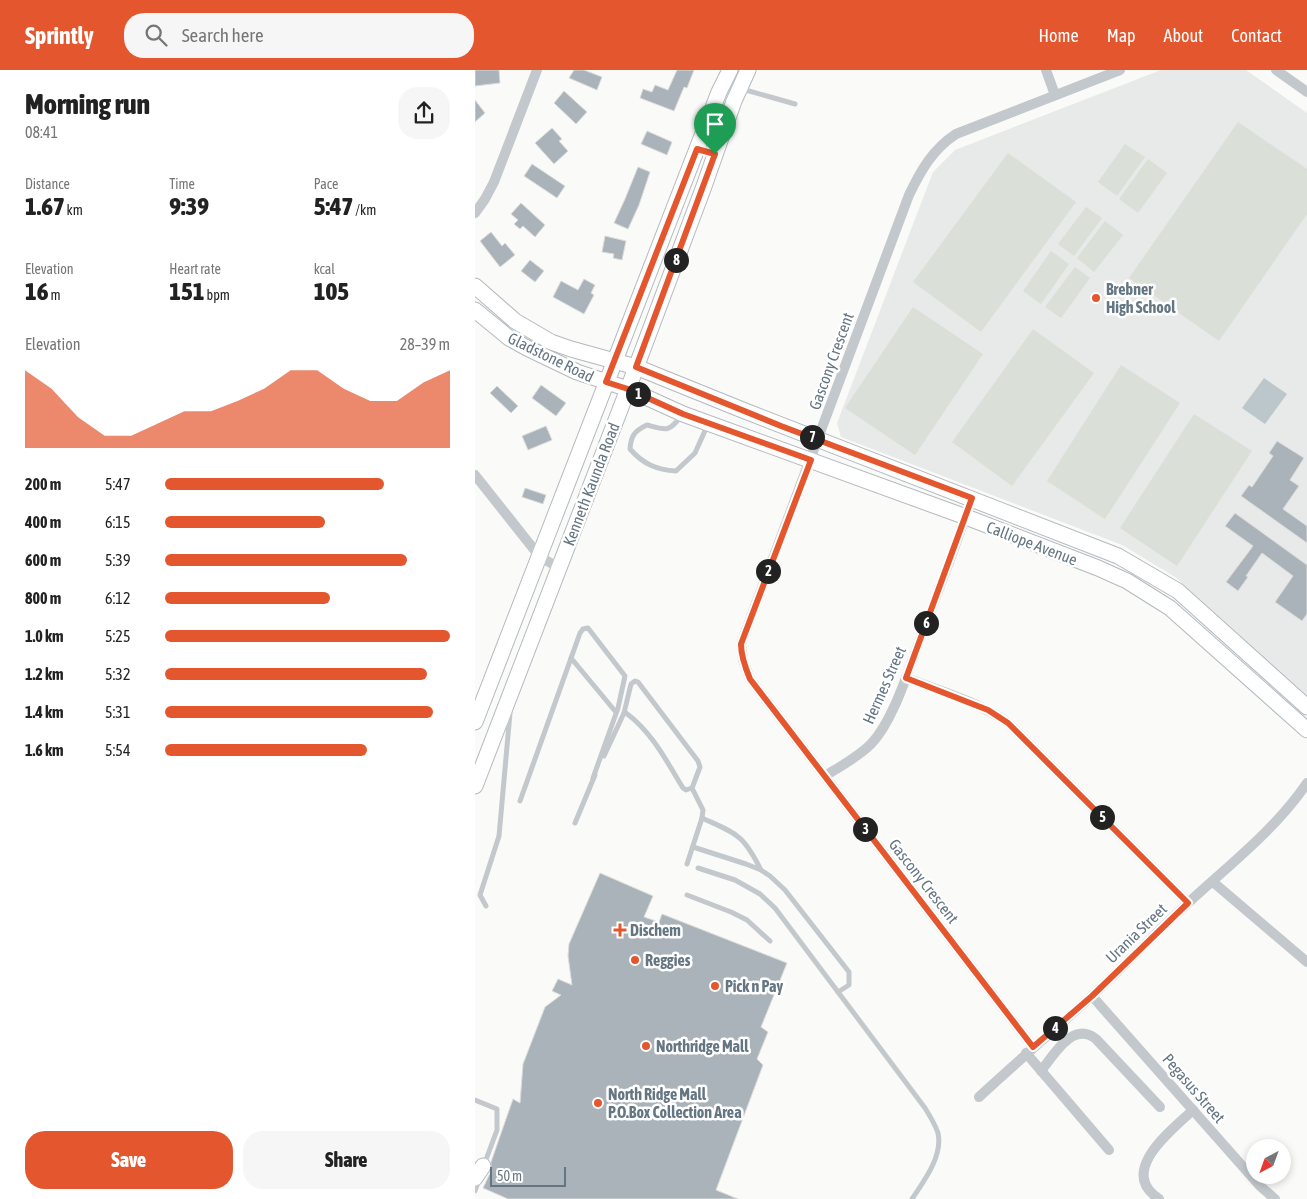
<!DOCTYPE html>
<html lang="en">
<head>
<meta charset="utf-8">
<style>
  body { margin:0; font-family:"Asap Condensed",sans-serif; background:#f6f6f6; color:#222; height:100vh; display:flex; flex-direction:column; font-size:19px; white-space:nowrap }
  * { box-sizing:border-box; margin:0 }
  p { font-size:16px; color:#767676 }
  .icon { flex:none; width:28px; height:28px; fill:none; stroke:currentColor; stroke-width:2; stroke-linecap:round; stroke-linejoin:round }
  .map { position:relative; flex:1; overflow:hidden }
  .side { display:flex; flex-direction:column; background:#fff; width:475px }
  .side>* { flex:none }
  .needle { width:32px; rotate:221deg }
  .fabs { position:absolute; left:771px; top:1069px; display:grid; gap:10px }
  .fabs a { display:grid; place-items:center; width:45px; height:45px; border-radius:50%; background:#fff; box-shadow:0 2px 8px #0003; font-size:25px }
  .scale { position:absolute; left:15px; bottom:12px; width:76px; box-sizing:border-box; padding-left:5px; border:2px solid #657683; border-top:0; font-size:14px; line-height:18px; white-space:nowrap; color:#657683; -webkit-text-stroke:4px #fff; paint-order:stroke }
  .pin { position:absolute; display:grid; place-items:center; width:42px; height:42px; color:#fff; margin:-51px -21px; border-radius:50% 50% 50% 0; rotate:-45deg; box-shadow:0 0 5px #0007 }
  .pin .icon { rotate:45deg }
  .km { position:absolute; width:25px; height:25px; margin:-12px; border-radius:50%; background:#222; color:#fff; font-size:14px; line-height:25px; text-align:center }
  .round { display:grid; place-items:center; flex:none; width:52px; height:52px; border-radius:20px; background:#f6f6f6 }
  .headline { display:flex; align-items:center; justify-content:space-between; height:85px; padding:0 25px }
  h1 { font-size:28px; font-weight:800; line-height:38px }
  .metrics { display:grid; grid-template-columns:repeat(3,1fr); gap:8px; height:85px; padding:5px 25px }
  .metrics div { display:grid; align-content:center }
  .metrics b { font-size:25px; font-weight:800 }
  .metrics small { font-size:14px; font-weight:400 }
  .metrics p { font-size:14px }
  .chart { height:140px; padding:10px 25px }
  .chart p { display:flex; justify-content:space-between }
  .chart svg { width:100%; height:90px; margin-top:5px; fill:#e4572e; opacity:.7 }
  .cta { display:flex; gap:10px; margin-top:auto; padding:10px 25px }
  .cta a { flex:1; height:58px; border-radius:20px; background:#e4572e; color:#fff; font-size:20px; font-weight:800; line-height:58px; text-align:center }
  .cta a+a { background:#f6f6f6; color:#222 }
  ul { padding:0 25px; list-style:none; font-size:16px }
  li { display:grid; grid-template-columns:80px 60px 1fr; align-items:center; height:38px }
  li i { height:12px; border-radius:6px; background:#e4572e }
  header { display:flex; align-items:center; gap:30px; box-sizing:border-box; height:70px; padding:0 25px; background:#e4572e; color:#fff }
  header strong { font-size:24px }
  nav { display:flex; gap:28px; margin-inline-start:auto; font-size:18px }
  .search { width:350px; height:45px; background:#f6f6f6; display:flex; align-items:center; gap:12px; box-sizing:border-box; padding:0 18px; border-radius:20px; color:#767676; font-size:19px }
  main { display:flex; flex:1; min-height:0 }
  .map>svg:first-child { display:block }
  .built { fill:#e8e9e9 }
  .green { fill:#dadfd7 }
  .water { fill:#bbc7cb }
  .building { fill:#aab3b9; stroke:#dcdcda }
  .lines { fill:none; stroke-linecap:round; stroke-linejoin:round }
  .secondary-casing { stroke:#b3babf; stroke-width:17 }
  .lane { stroke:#c3c8cc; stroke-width:5 }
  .street { stroke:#c3c8cc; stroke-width:10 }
  .secondary { stroke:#fff; stroke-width:15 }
  .route-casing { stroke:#fff; stroke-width:10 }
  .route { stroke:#e4572e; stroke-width:6 }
  .poi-dot { fill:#e4572e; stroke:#fff; stroke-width:2 }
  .labels { text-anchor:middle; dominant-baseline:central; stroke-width:5; stroke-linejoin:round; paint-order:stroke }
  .poi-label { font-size:16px; font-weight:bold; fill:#657683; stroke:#fff; text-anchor:start }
  .street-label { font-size:16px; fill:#657683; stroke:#fff }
</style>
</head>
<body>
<header>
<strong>Sprintly</strong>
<div class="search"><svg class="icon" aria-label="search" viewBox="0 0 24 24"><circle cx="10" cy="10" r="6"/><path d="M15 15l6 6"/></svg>Search here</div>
<nav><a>Home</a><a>Map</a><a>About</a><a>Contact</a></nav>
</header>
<main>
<section class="side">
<div class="headline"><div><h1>Morning run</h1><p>08:41</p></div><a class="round"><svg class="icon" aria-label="share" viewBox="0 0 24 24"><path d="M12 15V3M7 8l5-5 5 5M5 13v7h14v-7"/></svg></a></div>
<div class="metrics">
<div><p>Distance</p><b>1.67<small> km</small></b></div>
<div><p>Time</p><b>9:39</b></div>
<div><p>Pace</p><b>5:47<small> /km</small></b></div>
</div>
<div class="metrics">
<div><p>Elevation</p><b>16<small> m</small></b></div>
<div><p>Heart rate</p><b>151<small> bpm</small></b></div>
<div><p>kcal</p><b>105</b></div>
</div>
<div class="chart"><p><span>Elevation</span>28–39 m</p>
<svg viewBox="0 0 160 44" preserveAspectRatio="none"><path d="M0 44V6L10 15L20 29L30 38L40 38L50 32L60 26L70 26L80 21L90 15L100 6L110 6L120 15L130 21L140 21L150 12L160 6V44z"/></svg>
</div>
<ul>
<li><b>200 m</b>5:47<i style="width:77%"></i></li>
<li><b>400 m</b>6:15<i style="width:56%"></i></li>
<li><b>600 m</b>5:39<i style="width:85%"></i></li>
<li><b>800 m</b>6:12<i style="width:58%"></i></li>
<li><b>1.0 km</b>5:25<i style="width:100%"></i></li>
<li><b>1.2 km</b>5:32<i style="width:92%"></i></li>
<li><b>1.4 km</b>5:31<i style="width:94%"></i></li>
<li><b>1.6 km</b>5:54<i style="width:71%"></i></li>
</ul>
<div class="cta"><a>Save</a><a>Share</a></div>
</section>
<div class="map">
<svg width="832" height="1129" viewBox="0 0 832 1129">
  <rect width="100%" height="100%" fill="#fafaf8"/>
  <path class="built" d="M686,0H771L832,43V625L700,507L647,475L366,367L362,353L458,102L480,80Z"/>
  <g class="green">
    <path d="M763,52L832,99V144L744,271L654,208Z"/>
    <path d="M650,74L670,87L642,126L623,112Z"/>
    <path d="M533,83L601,132L506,262L438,212Z"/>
    <path d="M673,89L692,103L663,143L644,129Z"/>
    <path d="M611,137L627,148L599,186L583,174Z"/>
    <path d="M630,151L648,165L619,202L602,188Z"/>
    <path d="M576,181L594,194L566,234L548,221Z"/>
    <path d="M600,197L615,208L586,248L570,237Z"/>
    <path d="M438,237L508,284L440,385L370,338Z"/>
    <path d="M558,259L619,303L537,416L477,372Z"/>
    <path d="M646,295L705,333L630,449L572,411Z"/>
    <path d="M719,344L777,381L702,496L645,458Z"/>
  </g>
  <path class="water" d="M789,308L812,324L790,354L767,338Z"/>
  <g class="building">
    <path d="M0,0H24L25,13L0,16Z"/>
    <path d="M99,0H109L127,7L122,20L94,8Z"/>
    <path d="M202,0H219L212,18L209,17L199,41L165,28L168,19L177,22L180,15L193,20Z"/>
    <path d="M89,21L112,42L101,54L79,33Z"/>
    <path d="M0,30L10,43L0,52Z"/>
    <path d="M77,58L87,69L84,71L93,81L79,94L60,73Z"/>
    <path d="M172,61L197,72L192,85L166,74Z"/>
    <path d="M57,94L90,116L82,128L49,106Z"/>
    <path d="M163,97L175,102L164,135L153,159L139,153L150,129Z"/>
    <path d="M46,133L70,155L60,167L48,156L45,159L39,154L43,150L36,144Z"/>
    <path d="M16,162L27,176L30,173L40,185L25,197L5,171Z"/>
    <path d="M130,166L151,171L147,190L138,188L139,184L127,182Z"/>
    <path d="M55,190L69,201L60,212L46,201Z"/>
    <path d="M109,209L120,215L116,223L119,225L109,244L78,227L86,211L103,220Z"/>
    <path d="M66,315L91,333L81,346L57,328Z"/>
    <path d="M22,316L43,336L36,343L15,323Z"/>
    <path d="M71,356L77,370L53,380L47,366Z"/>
    <path d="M802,371L829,388L815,410L824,416L808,439L832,456V473L766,426L774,415L777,417L798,386L794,383Z"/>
    <path d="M50,418L71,425L68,434L47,427Z"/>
    <path d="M760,443L832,495V544L827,551L800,532L818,506L787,483L771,506L773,507L763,521L751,512L778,476L750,456Z"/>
    <path d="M125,803L178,826L169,847L184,852L187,844L312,893L286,957L293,962L282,989L288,995L241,1120L263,1129H33L8,1118L16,1101V1092L38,1029L45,1033L48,994L70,937L86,925L77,921L83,909L97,915L93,886L94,874Z"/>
  </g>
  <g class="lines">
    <defs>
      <g id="secondary">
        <path d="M0,216L40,251L76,272L96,279L161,297L270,341L643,486L703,521L832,637"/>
        <path d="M0,240L34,268L52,278L102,302L153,319L208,344L491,447L623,498L652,511L695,538L832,660"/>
        <path d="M0,652C83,442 162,231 244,22L255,0"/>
        <path d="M0,716L153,319L228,119L259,31L273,0"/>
        <path d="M0,1108L8,1096"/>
      </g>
    </defs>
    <use href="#secondary" class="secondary-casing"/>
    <g class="lane">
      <path d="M267,19L320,34"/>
      <path d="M206,346C194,363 190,360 172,355C159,361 156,366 155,379C168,394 182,400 201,401L220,383L233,354"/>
      <path d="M96,588L140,641L142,640"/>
      <path d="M149,643L156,614L160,611L163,612L223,691L225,697L217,718L228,740L227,748L212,794"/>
      <path d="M129,686L149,643H151C177,662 192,692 208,718L211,720L217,718"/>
      <path d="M45,731L105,563L108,559L113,558L150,606L143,638L118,708"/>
      <path d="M227,748C262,764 268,764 286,800"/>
      <path d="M100,753L120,705"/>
      <path d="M218,777L271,794L286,800L295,806L310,820L374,902V915L363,922"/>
      <path d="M223,798L260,810L285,824L300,838L450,1038C455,1046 460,1054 463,1063C468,1086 449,1111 437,1129"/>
      <path d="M212,825L256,842L272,850L295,871"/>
      <path d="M11,836L5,825L24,766L35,643"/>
      <path d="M0,1030L22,1039V1060L9,1095"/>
      <path d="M0,1121L4,1110"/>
    </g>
    <g class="street">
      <path d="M571,0L580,25"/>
      <path d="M801,0L832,22"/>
      <path d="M0,143L10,129L19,112L62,0"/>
      <path d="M0,405L65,487L83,497"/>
      <path d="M431,608C463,620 506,633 533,653L713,833"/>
      <path d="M350,706C366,696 383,687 396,674C419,650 434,598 446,567C463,521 481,475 497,428"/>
      <path d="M738,812L832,892"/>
      <path d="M617,926L785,1116L800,1129"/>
      <path d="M558,977L275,609L268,590L266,574L434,125C446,100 458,79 481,64L645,0"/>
      <path d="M551,983L634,1080"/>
      <path d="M566,1001C578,986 598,950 621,969L685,1037"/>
      <path d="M504,1027C541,993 579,960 617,926C649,896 680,864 712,834C754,795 800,760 832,713"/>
      <path d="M684,1129C642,1101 697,1060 718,1040"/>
    </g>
    <use href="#secondary" class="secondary"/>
  </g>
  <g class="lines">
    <defs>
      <path id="route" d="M222,79L240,84L161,297L306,356L497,428L431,608L513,640L533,653L713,833L617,926L558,977L275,609C270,597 266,586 266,574L336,390L208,344L153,319L131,312Z"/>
    </defs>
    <use href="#route" class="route-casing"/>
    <use href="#route" class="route"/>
  </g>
  <g class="poi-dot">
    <circle cx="621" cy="228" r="5"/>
    <path d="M142.5 852.5h5v5h5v5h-5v5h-5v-5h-5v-5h5z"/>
    <circle cx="160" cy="890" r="5"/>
    <circle cx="240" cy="916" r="5"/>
    <circle cx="171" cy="976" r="5"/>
    <circle cx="123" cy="1033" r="5"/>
  </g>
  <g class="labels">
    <g class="poi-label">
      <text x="631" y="219">Brebner<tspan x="631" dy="18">High School</tspan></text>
      <text x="155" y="860">Dischem</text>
      <text x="170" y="890">Reggies</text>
      <text x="250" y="916">Pick n Pay</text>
      <text x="181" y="976">Northridge Mall</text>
      <text x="133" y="1024">North Ridge Mall<tspan x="133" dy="18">P.O.Box Collection Area</tspan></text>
    </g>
    <g class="street-label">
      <text transform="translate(76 287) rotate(26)">Gladstone Road</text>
      <text transform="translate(356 291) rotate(-70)">Gascony Crescent</text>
      <text transform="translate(116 414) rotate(-69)">Kenneth Kaunda Road</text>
      <text transform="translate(557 473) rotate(21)">Calliope Avenue</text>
      <text transform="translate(409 615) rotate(-66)">Hermes Street</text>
      <text transform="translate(449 811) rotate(52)">Gascony Crescent</text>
      <text transform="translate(661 863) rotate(-44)">Urania Street</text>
      <text transform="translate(719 1018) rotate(49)">Pegasus Street</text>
    </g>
  </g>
</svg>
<div class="fabs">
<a><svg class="needle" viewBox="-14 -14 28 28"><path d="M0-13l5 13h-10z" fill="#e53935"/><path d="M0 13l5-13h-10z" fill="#767676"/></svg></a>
</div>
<div class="scale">50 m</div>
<div class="pin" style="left:240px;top:84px;background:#1e9e55"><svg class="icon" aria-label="arrive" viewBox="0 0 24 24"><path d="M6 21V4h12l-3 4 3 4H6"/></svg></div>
<b class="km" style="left:163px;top:324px">1</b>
<b class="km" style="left:293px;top:501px">2</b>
<b class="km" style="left:390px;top:759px">3</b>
<b class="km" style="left:580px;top:958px">4</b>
<b class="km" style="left:627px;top:747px">5</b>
<b class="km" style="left:451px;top:553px">6</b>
<b class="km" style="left:337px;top:367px">7</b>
<b class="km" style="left:201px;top:190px">8</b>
</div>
</main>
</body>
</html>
